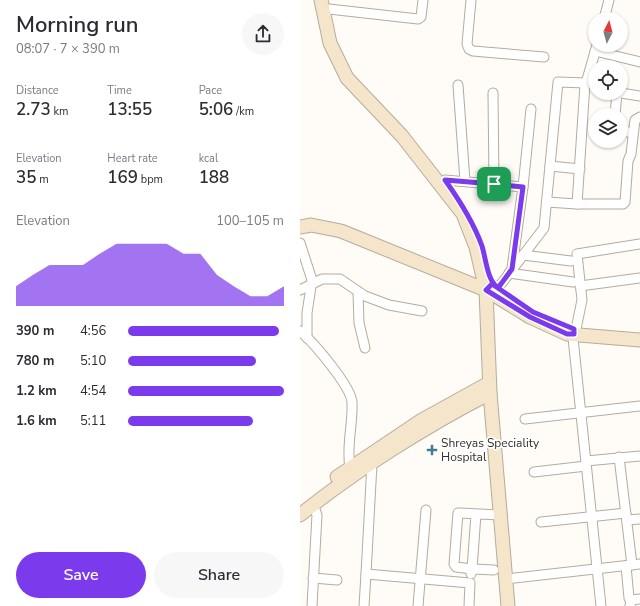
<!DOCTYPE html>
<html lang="en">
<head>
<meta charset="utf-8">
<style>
  body { margin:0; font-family:"Nunito Sans",sans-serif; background:#f7f7f7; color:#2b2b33; height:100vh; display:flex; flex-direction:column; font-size:15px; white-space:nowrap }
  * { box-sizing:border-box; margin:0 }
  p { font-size:13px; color:#7c7c81 }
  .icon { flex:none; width:22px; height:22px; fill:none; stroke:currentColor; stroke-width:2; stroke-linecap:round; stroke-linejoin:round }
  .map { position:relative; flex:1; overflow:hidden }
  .drawer { display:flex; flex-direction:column; background:#fff; width:300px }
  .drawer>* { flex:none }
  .needle { width:26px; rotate:6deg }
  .tools { position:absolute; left:288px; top:12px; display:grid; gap:8px }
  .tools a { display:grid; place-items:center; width:40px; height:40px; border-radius:50%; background:#fff; box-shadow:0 1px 3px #0004; font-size:20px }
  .pin { position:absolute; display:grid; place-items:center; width:34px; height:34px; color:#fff; margin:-17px; border-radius:8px; box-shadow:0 2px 6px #0006 }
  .round { display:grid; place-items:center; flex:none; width:42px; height:42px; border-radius:21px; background:#f7f7f7 }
  .headline { display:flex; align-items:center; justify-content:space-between; height:68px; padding:0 16px }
  h1 { font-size:22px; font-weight:600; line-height:30px }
  .figures { display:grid; grid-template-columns:repeat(3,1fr); gap:6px; height:68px; padding:4px 16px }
  .figures div { display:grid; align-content:center }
  .figures b { font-size:17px; font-weight:600 }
  .figures small { font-size:11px; font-weight:400 }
  .figures p { font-size:11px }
  .chart { height:112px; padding:8px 16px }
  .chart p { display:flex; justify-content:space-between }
  .chart svg { width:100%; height:72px; margin-top:4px; fill:#7c3aed; opacity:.7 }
  .cta { display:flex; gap:8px; margin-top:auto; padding:8px 16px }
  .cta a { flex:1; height:46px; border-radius:24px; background:#7c3aed; color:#fff; font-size:16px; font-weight:600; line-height:46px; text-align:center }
  .cta a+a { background:#f7f7f7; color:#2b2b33 }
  ul { padding:0 16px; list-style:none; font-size:13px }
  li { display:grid; grid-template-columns:64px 48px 1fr; align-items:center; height:30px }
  li i { height:10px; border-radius:5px; background:#7c3aed }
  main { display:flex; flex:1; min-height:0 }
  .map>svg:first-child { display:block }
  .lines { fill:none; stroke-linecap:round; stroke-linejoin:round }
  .street-casing { stroke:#b4ac9e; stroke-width:11 }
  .secondary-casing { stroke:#b4ac9e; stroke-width:15 }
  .street { stroke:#fff; stroke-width:9 }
  .secondary { stroke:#f5e6cb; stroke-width:13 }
  .route-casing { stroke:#fff; stroke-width:8 }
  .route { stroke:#7c3aed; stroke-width:5 }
  .poi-dot { fill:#3c7d90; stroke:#fff; stroke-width:1.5 }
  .labels { text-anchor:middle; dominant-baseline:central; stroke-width:3.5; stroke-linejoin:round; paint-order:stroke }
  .poi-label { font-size:12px; fill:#34302b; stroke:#fff; text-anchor:start }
</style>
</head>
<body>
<main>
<section class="drawer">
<div class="headline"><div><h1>Morning run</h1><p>08:07 · 7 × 390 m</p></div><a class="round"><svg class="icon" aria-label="share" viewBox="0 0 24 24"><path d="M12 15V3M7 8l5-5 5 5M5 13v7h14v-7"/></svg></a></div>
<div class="figures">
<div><p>Distance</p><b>2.73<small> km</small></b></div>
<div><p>Time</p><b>13:55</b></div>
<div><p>Pace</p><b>5:06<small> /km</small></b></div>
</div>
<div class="figures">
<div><p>Elevation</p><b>35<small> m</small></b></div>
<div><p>Heart rate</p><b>169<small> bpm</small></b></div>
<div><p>kcal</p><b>188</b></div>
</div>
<div class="chart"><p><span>Elevation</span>100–105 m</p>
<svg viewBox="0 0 160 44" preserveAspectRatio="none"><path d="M0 44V32L10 25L20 19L30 19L40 19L50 12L60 6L70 6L80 6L90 6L100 12L110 12L120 25L130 32L140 38L150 38L160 32V44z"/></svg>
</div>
<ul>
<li><b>390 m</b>4:56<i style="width:97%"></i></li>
<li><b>780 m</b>5:10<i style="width:82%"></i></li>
<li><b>1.2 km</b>4:54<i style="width:100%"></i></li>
<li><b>1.6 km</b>5:11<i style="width:80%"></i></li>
</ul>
<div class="cta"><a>Save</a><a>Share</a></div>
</section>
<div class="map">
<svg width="340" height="606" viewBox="0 0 340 606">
  <rect width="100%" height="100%" fill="#fffbf6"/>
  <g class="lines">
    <defs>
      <g id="street">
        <path d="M171,0L167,44L169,49L173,51L244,57"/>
        <path d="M29,9L118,19L121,17L123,0"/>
        <path d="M304,19L309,0"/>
        <path d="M295,51L340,62"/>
        <path d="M158,85L165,181"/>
        <path d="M193,93L194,184"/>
        <path d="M321,93L340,96"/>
        <path d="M315,115L317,93"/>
        <path d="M321,132H333"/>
        <path d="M250,166L280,169"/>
        <path d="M145,180L223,187L212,268"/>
        <path d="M223,187L231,109"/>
        <path d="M247,202L277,204L285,84"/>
        <path d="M277,204H323L325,202L328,161L331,154L335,120L340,117"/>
        <path d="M0,243L12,280L7,313V338"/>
        <path d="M223,255L271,261"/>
        <path d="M209,273L273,282"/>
        <path d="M280,286L340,278"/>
        <path d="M198,288L244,228L258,82L286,83L297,45"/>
        <path d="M0,290L22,279H40L65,296L89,305L122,311"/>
        <path d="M58,292L59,323L65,348"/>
        <path d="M274,329L273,338L301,606"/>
        <path d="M276,329L282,300L277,254L340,244"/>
        <path d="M0,331C13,342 52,387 52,403C53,425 46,446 50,468"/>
        <path d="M225,419L340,406"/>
        <path d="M319,457L332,565"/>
        <path d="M286,461L340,456"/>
        <path d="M72,464L66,574L170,583L169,606"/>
        <path d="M234,472L286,466"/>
        <path d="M176,514L172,569L156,567L154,564L158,513H160L200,515"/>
        <path d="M327,520L340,519"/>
        <path d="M241,522L326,513"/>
        <path d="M326,566L329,598"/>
        <path d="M171,574L172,569L194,570"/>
        <path d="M13,578L37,580"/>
        <path d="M205,579L340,564"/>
        <path d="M12,606L17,515L13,504"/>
        <path d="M64,606L66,574"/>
        <path d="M118,606L126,510"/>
        <path d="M330,606L331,600L340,599"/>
      </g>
      <g id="secondary">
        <path d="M21,0L30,43L47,78L102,136L163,214L176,247L186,290L230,317L267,334L340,340"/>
        <path d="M0,227L11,225L41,231L186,290"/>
        <path d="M191,285L186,290L190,393L208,606"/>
        <path d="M37,477L122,420L189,383"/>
        <path d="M0,515C56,470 126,426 190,393"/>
      </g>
    </defs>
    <use href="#street" class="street-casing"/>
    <use href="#secondary" class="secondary-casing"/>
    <use href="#street" class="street"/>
    <use href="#secondary" class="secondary"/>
  </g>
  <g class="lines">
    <defs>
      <path id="route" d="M194,184L223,187L212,269L198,288L192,284L186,290L230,317L267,334H274V329L233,312L198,288C187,280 186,259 182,246C173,221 160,201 145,180L194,184"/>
    </defs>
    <use href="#route" class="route-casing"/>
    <use href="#route" class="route"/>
  </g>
  <path class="poi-dot" d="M130 444h4v4h4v4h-4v4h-4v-4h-4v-4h4z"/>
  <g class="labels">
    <g class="poi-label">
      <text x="141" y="443">Shreyas Speciality<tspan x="141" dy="14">Hospital</tspan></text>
    </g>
  </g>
</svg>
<div class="tools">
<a><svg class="needle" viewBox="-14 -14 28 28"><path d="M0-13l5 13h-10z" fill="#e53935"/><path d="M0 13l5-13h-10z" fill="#7c7c81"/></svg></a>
<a><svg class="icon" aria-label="locate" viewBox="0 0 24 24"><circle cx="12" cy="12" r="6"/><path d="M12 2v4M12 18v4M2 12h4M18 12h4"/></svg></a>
<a><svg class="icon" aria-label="layers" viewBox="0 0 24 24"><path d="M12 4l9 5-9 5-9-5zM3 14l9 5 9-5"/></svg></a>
</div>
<div class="pin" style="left:194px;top:184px;background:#1e9e55"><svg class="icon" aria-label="arrive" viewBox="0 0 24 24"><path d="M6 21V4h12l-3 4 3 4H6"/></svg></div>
</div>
</main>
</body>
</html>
